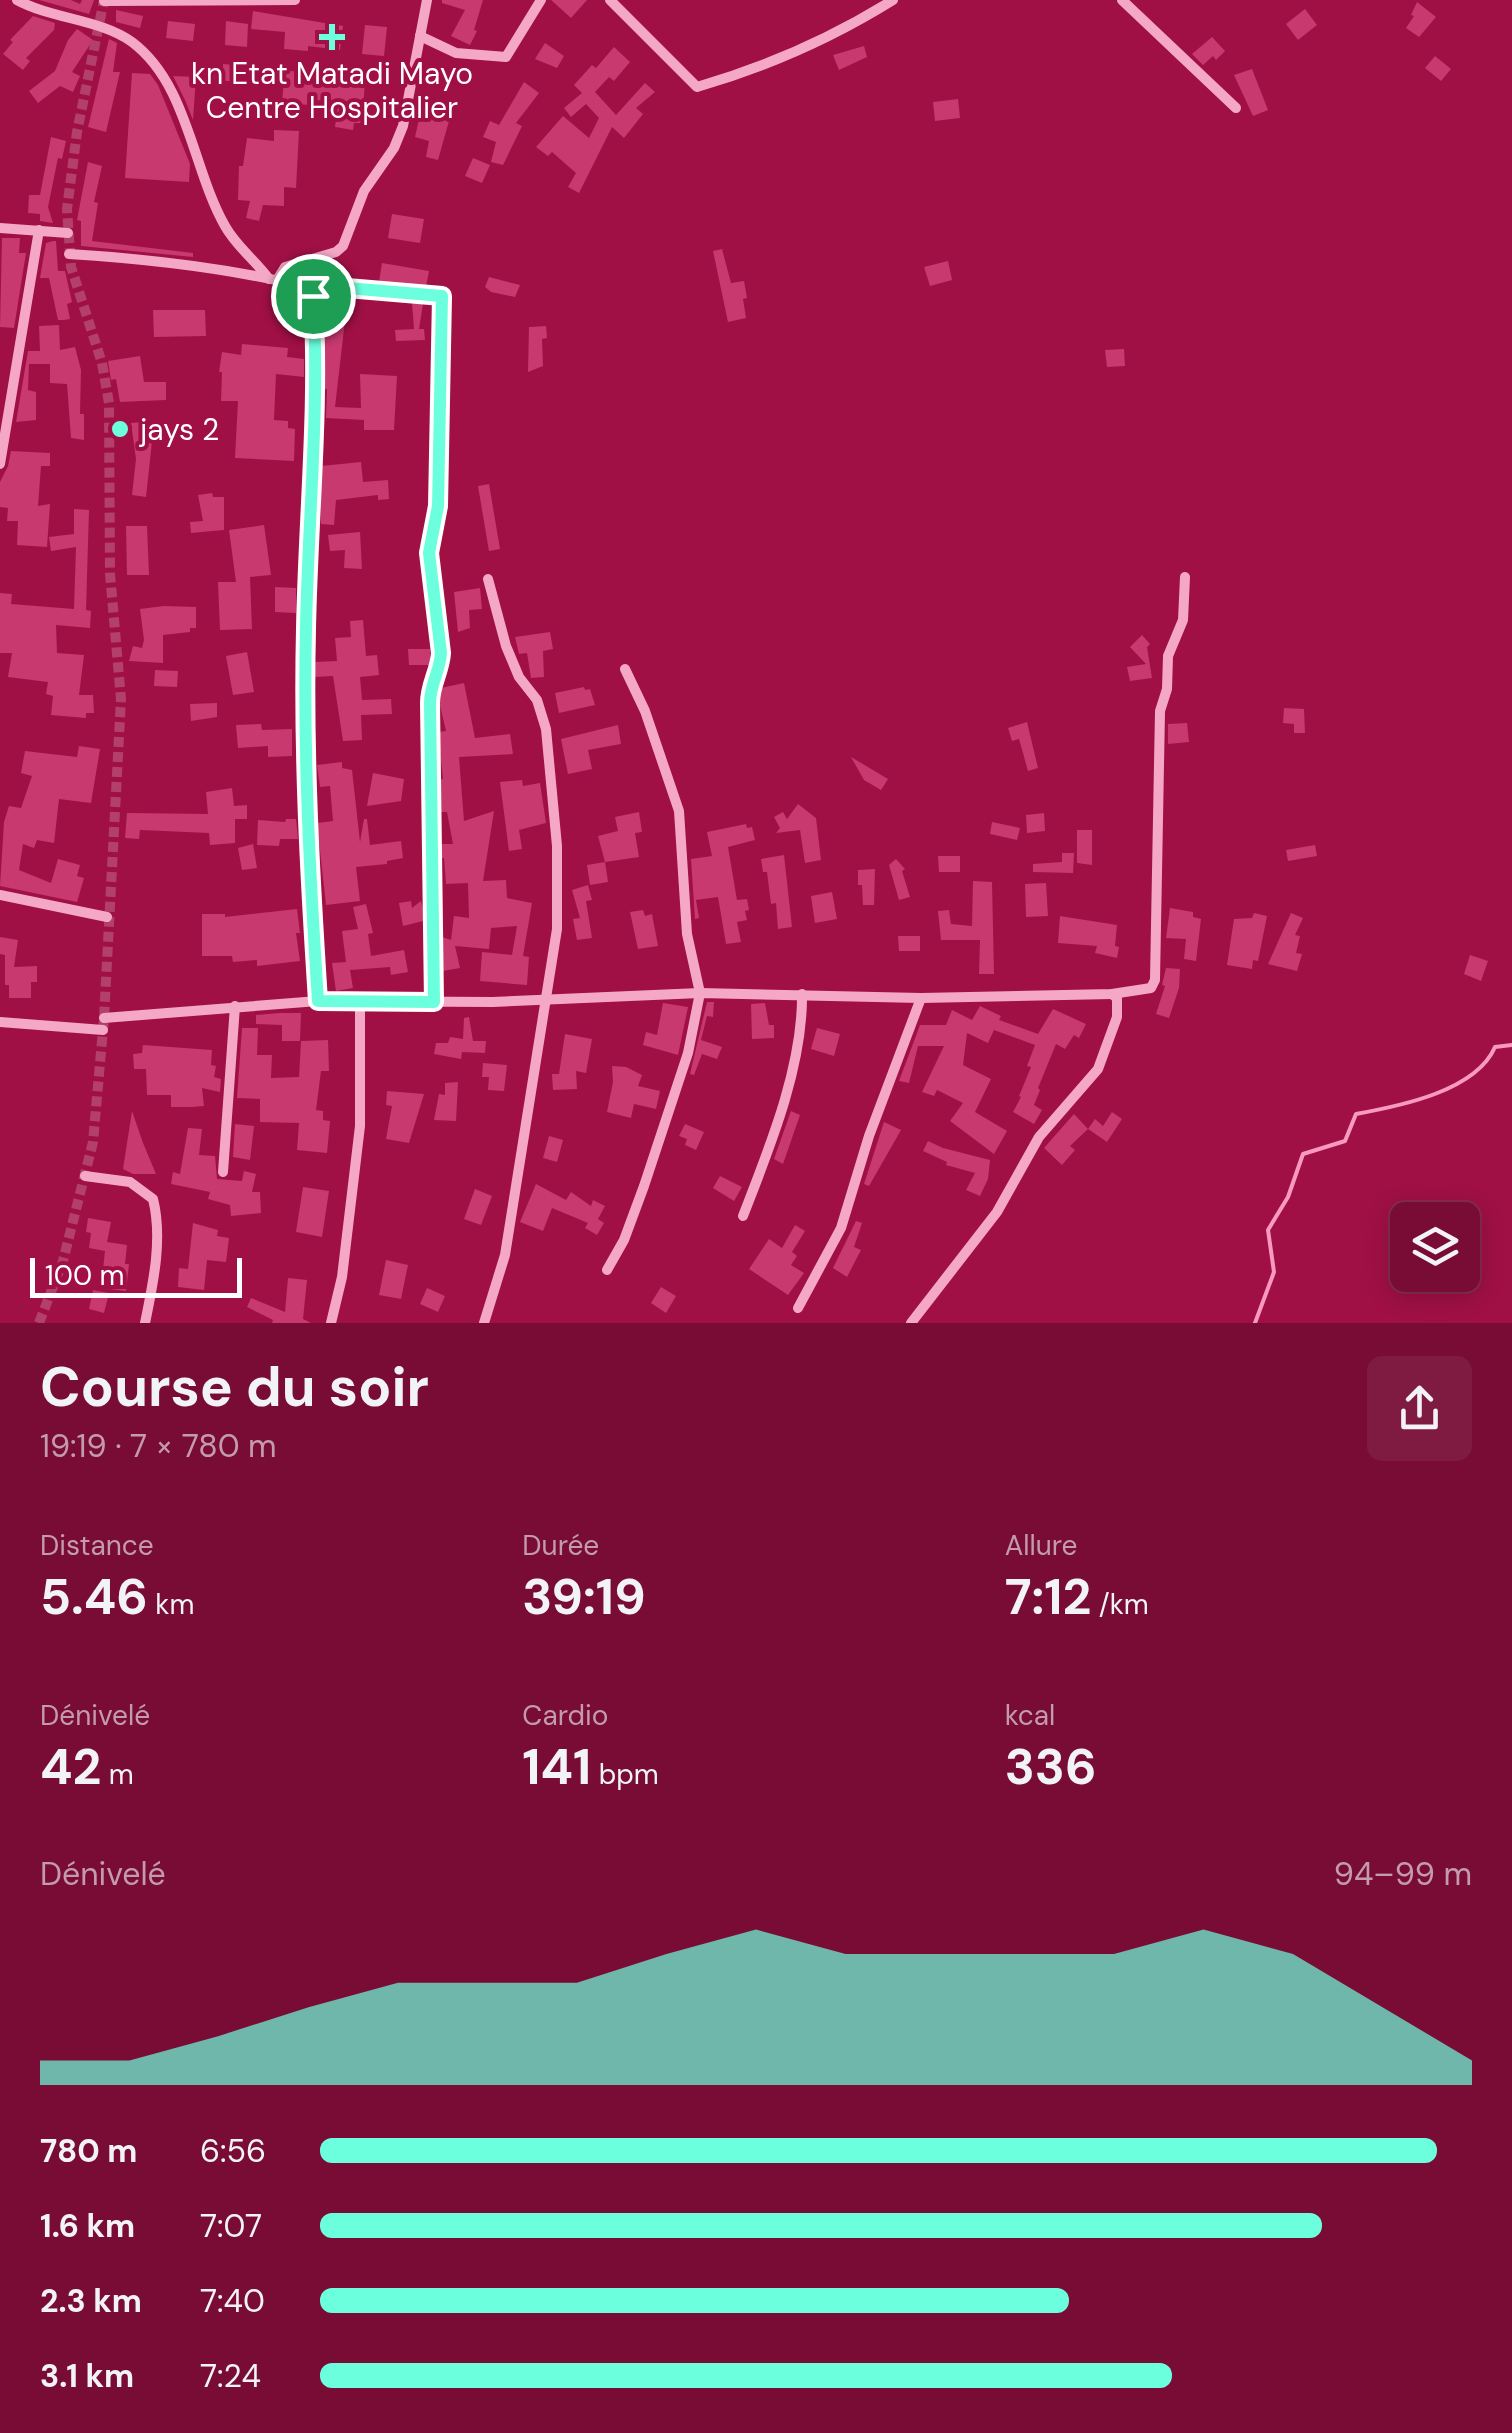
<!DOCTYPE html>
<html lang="fr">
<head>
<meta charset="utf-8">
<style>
  body { margin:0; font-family:"DM Sans",sans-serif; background:#7f1a40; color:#f1f3f6; height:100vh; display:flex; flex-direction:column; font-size:38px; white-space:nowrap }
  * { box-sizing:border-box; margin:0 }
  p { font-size:32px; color:#c39bac }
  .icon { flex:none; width:55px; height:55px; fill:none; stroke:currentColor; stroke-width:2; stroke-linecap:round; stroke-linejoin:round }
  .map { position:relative; height:1323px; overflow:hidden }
  .panel { display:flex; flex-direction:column; background:#780c34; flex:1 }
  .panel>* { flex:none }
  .fabs { position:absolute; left:1390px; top:1202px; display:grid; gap:20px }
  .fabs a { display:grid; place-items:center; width:90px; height:90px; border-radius:15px; background:#780c34; box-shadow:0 5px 25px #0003,0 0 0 2px #892c4f; font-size:50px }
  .scale { position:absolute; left:30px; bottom:25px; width:212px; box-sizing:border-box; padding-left:10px; border:5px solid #fff; border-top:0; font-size:28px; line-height:35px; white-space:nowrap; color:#fff; -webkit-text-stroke:8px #a01045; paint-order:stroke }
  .pin { position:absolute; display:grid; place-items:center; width:85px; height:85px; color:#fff; margin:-42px; border:5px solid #fff; border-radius:50%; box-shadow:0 2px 10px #0007 }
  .round { display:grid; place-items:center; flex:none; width:105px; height:105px; border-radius:15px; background:#7f1a40 }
  .overview { display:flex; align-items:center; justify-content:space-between; height:170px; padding:0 40px }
  h1 { font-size:55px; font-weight:700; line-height:75px }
  .metrics { display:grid; grid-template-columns:repeat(3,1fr); gap:15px; height:170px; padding:10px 40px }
  .metrics div { display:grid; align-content:center }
  .metrics b { font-size:50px; font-weight:700 }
  .metrics small { font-size:28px; font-weight:400 }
  .metrics p { font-size:28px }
  .chart { height:280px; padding:20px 40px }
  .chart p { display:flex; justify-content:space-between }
  .chart svg { width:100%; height:180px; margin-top:10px; fill:#6cffde; opacity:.7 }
  ul { padding:0 40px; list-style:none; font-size:32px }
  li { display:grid; grid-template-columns:160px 120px 1fr; align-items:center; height:75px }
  li i { height:25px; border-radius:12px; background:#6cffde }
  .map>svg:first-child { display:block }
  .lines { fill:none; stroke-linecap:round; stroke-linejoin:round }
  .stream { stroke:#f899bf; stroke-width:4 }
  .building { fill:#c7396f }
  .minor-tunnel { stroke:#b3406a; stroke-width:10; stroke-dasharray:10 5; stroke-linecap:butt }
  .minor { stroke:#f5a8c6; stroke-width:10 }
  .route-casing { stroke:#fff; stroke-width:20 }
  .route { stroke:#6cffde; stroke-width:12 }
  .poi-dot { fill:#6cffde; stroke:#a01045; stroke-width:4 }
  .labels { text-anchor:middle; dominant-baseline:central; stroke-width:8; stroke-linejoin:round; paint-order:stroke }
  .poi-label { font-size:30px; fill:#fff; stroke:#a01045 }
</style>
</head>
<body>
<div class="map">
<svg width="1512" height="1323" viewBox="0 0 1512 1323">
  <rect width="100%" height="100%" fill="#a01045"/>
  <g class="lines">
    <path class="stream" d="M1255,1323L1274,1272L1268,1230L1288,1197L1303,1154L1345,1141L1356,1114C1400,1106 1476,1091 1495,1047L1512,1045"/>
  </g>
  <g class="building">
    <path d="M39,0H71L80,4L82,0H94L89,14Z"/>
    <path d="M442,0H483L474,30L477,31L470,45L451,36L465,10L442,3Z"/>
    <path d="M551,0H587L571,18Z"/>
    <path d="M1417,2L1436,17L1419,37L1406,28L1414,16L1411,15Z"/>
    <path d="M1305,9L1317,25L1298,40L1286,24Z"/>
    <path d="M116,10L143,16L140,28L116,22Z"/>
    <path d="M253,11L343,26L340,50L308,46V51L284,49L285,32L251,29Z"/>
    <path d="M33,16L55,23L54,30L26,58L30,61L23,70L3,54L13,42L10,40Z"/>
    <path d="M168,21L195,24L193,41L166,38Z"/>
    <path d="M226,21L248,24L247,47L225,45Z"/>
    <path d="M365,25L387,27L384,56L362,54Z"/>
    <path d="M77,29L93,40L72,72L80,76L73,92L60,86L38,103L29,91L55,71L68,40Z"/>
    <path d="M1212,37L1225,51L1216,60L1213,56L1203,65L1192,54Z"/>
    <path d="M109,39L117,43L113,72H120L106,132L88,127Z"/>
    <path d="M545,43L564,56L557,68L535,59Z"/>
    <path d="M864,46L867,57L839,70L833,55Z"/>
    <path d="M614,47L630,62L614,81L609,77L595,92L616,115L645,83L655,92L636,108L643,114L624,138L612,127L579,193L568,187L576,173L552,152L548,156L536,147L563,116L589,138L599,118L586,104L571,117L564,108L582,93L574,85L592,65L596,68Z"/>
    <path d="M1435,56L1451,69L1441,81L1425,68Z"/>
    <path d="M223,64L246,66L245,82L211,80L212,67L223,68Z"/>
    <path d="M1252,69L1268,110L1253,116L1234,75Z"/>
    <path d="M285,70L365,81L362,123H354L353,130L335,127L338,102L316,100V106L282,102Z"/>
    <path d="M132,73L150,74L158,85L190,164L189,182L125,178Z"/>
    <path d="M173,76L196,77L193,120L185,100Z"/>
    <path d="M524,82L539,93L516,123L522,126L503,165L491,162L496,142L483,137L490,121L499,125Z"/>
    <path d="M958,99L960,118L935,121L933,102Z"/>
    <path d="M429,100L447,103L444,120L449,121L438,160L426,157L429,141L415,137L420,115L426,116Z"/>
    <path d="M274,130L299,131L296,188L284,187V206L263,205L259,221L246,218L250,201L238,200L239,166H243L247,138L274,141Z"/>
    <path d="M51,137L66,141L62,159L58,158L48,207L53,223L40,221V214L28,213L29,195H40Z"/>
    <path d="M473,158L490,165L482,183L465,176Z"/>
    <path d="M88,162L102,166L94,202L98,203L92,241L193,253V257L81,246V221L77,220Z"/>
    <path d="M392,214L424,219L420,243L388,238Z"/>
    <path d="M2,238H20L19,253H26L14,328L0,327Z"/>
    <path d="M53,241H56L58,271H65L72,302L67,304L70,319L64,320H58L49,278H40L46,243Z"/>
    <path d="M722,249L731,283L744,281L747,298L743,299L746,318L728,322L713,251Z"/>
    <path d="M948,261L952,280L930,286L924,267Z"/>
    <path d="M382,263L429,271L426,287L379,282Z"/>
    <path d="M489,277L520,285L515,297L491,292L485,287Z"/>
    <path d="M330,302L347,303L335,407L361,408L360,374L397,376L394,430H364V420L326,418L327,389H321L322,329L328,330Z"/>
    <path d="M412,303L423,304L419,329H424L425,340L396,341L395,330L414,329Z"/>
    <path d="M153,310H205L206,336L154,337Z"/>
    <path d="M59,325L60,350L75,347L81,370L80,414H84V440L71,438L67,384L50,383V364H29L28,390L36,392V420L16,422L28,351H40L39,326Z"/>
    <path d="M546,326L547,338L542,339L543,366L528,372L529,327Z"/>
    <path d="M242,344L288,348L287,357L304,359V377L276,374L274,420L288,421V428L295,429L294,461L235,458L238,401H221L222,372H219L222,352L241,355Z"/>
    <path d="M1124,349L1125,366L1107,367L1105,350Z"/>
    <path d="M140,356L144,382H166V400L120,402L116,379L111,380L108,361Z"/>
    <path d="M144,422L145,425L154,423L146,497L132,495L136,459L131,423Z"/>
    <path d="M11,451L50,453V466H41L38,506L50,504L47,547L17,545L18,521H7L8,508L0,507V482L8,466Z"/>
    <path d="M361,462L363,482L388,480L389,499L378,500V495L336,500L334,525L321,524V466Z"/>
    <path d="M489,484L500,549L489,551L478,486Z"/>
    <path d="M212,493L213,497H224V530L191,533L190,522L203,521L198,495Z"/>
    <path d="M74,509L89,510L86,610L91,611L90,628L56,625L57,653L84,655L79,695H93L94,713H86V718L51,715L53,696L46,694L48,682L8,677L12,653H0V593L12,594L11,604L74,609L76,547L51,551L49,537L74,534Z"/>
    <path d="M264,525L271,575L250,577L252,629L220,630L218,582H236L229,530Z"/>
    <path d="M126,526H147L149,575H127Z"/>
    <path d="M360,532L362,569L344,568L345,550L330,551L328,535Z"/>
    <path d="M275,587L296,588V613L275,612Z"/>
    <path d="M480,588L482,609L469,610L470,628L458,632L454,592Z"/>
    <path d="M164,606L196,607V628H190V632L163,635V663L129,661L133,646L142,648L144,640L140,609Z"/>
    <path d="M363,620L366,656L377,655L379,675L360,677L362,700L391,699L392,714L361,715L362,740L343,741L333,676L315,677V662L337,661L335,638L351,637L350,621Z"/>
    <path d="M550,632L553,649L543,651L544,677L531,678L527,653L519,654L515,637Z"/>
    <path d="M1142,635L1150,644L1147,647L1152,678L1130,681L1127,667L1146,664L1130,647Z"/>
    <path d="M408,649H430V665H409Z"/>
    <path d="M247,652L254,692L233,695L226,656Z"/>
    <path d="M155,670L178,671L177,687L154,686Z"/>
    <path d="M464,683L475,738L510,734L513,754L459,757L464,821L494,811L483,881L506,880L507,898L532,903L523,956L529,957L527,985L480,981L482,952L512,955L517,926L491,928L489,949L455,946L460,968L443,971L442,937L451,940L454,916L469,918L468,883L446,884L444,858H441V844H453L447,812H441L439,779H443L438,732L446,731L438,697L441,688Z"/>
    <path d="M584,687L585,690L590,689L595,705L559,713L555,693Z"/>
    <path d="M217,703V717L191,721L190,704Z"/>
    <path d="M1284,708L1304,709L1305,733H1294V724L1283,723Z"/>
    <path d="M1027,722L1038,768L1028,771L1019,739L1012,741L1008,728Z"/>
    <path d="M1187,723L1189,742L1168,744V724Z"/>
    <path d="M261,724L262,730L292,729V756L268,757V746L238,748L236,725Z"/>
    <path d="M618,725L621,744L588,750L592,769L568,774L561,739Z"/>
    <path d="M79,746L100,749L91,803L59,799L54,843L37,840L34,848L23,844L19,870L51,883L58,859L80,865L77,876L84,878L77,902L0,886L4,822L9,806L21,808L32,776L21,773L25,751L77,757Z"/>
    <path d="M851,757L888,779L881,790L864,780Z"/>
    <path d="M342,762V768L352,770L360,842L364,819H367L370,845L401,841L403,858L387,861V864L356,867L360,901L326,905L317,823L333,821L330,786L320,787L317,765Z"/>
    <path d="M373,773L404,779L401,801L367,806Z"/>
    <path d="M522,780L523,786L540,783L546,823L519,830L522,849L509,851L500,782Z"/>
    <path d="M232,788L234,806L247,805V819H235V843L210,845L209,833L140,830L139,839L125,838L127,813L208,814L206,792Z"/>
    <path d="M798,804L816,818L821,860L805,863L800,830L776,833L780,828L774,817L783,812L787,819Z"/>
    <path d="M639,812L642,832L635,833L639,857L605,862L598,836L618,831L615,817Z"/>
    <path d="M1044,813L1045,831L1027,833L1026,815Z"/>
    <path d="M286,819H296L298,839H280L279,846L257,845L258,820L285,822Z"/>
    <path d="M992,822L1020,828L1017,840L990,834Z"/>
    <path d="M746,824L747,828L752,827L755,840L728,847L737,900L747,899L749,910L745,911L747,920L737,922L741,942L726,944L718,897L696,900L699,918L695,919L691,859L712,856L707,832Z"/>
    <path d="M1077,830H1092V865L1077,863Z"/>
    <path d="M253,844L257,868L242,870L238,848Z"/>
    <path d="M1315,845L1317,856L1288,861L1286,850Z"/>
    <path d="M1062,853H1074L1073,873L1033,872V864L1062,862Z"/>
    <path d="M784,855L792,927L778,929L776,903L771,904L767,872H763L761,859Z"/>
    <path d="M938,856H960V872H939Z"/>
    <path d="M896,859L905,869L902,871L910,897L899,900L889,865Z"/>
    <path d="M605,862L608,882L590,885L587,865Z"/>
    <path d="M875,869L874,905H863L862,885H858V870Z"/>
    <path d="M973,881L992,882L994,974H979L980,940H941L938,911L949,910L951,924L972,926Z"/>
    <path d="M1046,883L1048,916L1026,917L1025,884Z"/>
    <path d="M588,885L592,900L586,901L592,938L577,940L573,919L580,918L572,890Z"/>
    <path d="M832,892L837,919L815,923L811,896Z"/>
    <path d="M411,901L412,908L421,901L425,916L423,921L403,926L399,903Z"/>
    <path d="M366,904L373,933L368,934L371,956L404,950L408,972L391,975L390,967L350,970L353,988L336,991L332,963L346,962L342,931L358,929L353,907Z"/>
    <path d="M1170,908L1193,912V917L1201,919L1196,961L1184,959L1186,939L1166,938Z"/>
    <path d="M297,909L300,933H296L300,961L257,966V960L233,962L232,956H202V914H225V917Z"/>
    <path d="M643,910L645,916L652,914L658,946L638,949L630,912Z"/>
    <path d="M1254,913L1267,916L1258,961L1253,960L1252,969L1227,965L1234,919L1252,918Z"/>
    <path d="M1291,913L1303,918L1295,935L1300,936L1296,953L1302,954L1297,971L1268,964Z"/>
    <path d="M1060,916L1117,925L1115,946L1119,947L1117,958L1095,953L1097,946L1058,943Z"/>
    <path d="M898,936H920V951H899Z"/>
    <path d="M0,937L18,940L14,967L37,966V982H31V998H9V985H5V955L0,954Z"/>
    <path d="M1470,955L1488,961L1481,981L1464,974Z"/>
    <path d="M1166,968L1180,969L1179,988L1169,1018L1156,1014L1165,986L1162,985Z"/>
    <path d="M707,1002H714L713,1017L707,1016L701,1040L722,1047L717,1059L702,1054L694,1075L690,1074Z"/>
    <path d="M663,1003L688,1007L678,1055L643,1045L646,1032L657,1035Z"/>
    <path d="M765,1003L769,1025H774V1038L752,1039L751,1004Z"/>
    <path d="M980,1006L1001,1016L999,1020L1038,1034L1053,1009L1086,1024L1079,1038L1074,1035L1065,1049L1056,1044L1038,1088L1040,1090L1034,1105L1042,1110L1034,1124L1013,1112L1021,1097L1019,1096L1031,1067L1027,1066L1035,1045L994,1030L988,1043L967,1033L963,1065L991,1079L975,1112L1007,1131L994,1154L950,1121L963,1103L937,1090L934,1096L922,1092L944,1046H918L909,1083L899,1081L920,1025H946L952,1010L972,1020Z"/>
    <path d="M280,1013H301L300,1041H282V1025L256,1024V1015Z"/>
    <path d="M469,1017L473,1041H486L485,1053L462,1052L461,1059L434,1054L436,1043H448L450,1037L463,1039L464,1018Z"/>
    <path d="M242,1028H258L257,1055H272L271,1078L299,1077L301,1041L328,1040L329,1071H321L316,1110L323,1111V1120L330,1121L327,1153L297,1150L299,1123L260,1122V1099L237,1098Z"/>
    <path d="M817,1028L840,1034L834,1056L811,1049Z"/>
    <path d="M565,1034L592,1039L586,1073L576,1071L577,1089L553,1090L552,1074H559Z"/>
    <path d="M143,1045L212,1050L211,1065L216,1066L214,1077L221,1079L220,1092L202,1088L204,1106L192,1107H171V1095H147L146,1069H134L133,1054L142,1053Z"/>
    <path d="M483,1063L507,1065L504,1091L488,1090L489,1077H482Z"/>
    <path d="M612,1066L626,1067L642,1075L638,1086L660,1091L656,1109L634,1104L631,1118L607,1112L613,1082Z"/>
    <path d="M458,1082L456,1121L434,1120L439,1094L445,1095V1083Z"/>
    <path d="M387,1091L424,1094L409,1143L386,1139L392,1106L386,1105Z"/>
    <path d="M132,1111L143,1143L156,1174H133L123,1169Z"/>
    <path d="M791,1111L800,1115L783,1164L774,1159Z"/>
    <path d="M1112,1112L1122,1119L1107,1142L1088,1129L1070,1146L1075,1150L1062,1165L1044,1148L1074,1114L1088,1129L1095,1119L1103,1126Z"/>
    <path d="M884,1122L901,1130L869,1186L864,1184Z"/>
    <path d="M235,1124L254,1126L250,1160L233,1157Z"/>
    <path d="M685,1124L704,1132L696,1150L685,1145L687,1139L679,1136Z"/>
    <path d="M188,1128L202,1129L199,1155L215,1156L217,1179L242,1181L244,1171L256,1174L252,1192H260L261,1213L231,1216L230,1205L208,1199L210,1192L171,1184L173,1172L180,1174Z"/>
    <path d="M549,1136L563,1140L557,1162L543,1158Z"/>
    <path d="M928,1141L943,1148L990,1160L988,1179L980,1196L966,1190L975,1173L946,1165L947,1162L923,1151Z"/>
    <path d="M720,1176L742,1187L734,1201L713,1188Z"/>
    <path d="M536,1184L566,1200L571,1192L591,1206L593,1200L605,1206L598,1219L604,1223L597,1235L585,1228L588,1223L552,1208L543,1231L520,1222Z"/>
    <path d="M303,1187L329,1191L322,1237L296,1232Z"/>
    <path d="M475,1189L492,1196L481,1225L464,1219Z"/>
    <path d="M88,1218L111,1222L107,1242L127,1245L125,1264H129L126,1291L101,1288L105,1251L89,1248L91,1233L86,1232Z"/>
    <path d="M856,1221L862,1223L854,1247L861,1250L847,1277L833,1268Z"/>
    <path d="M193,1223L218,1230L217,1236L229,1238L226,1262L207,1260L204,1290L178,1287L179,1268L188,1269Z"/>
    <path d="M795,1225L805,1231L792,1252L797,1256L791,1265L804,1273L788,1295L749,1269L769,1239L782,1248Z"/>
    <path d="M386,1260L408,1265L401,1299L379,1295Z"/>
    <path d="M288,1278L307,1280L303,1319L311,1323H272L273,1320L247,1307L251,1298L285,1312Z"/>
    <path d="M661,1287L676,1296L666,1313L651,1303Z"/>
    <path d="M427,1288L445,1296L438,1312L420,1304Z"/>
    <path d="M93,1290L109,1293L104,1313L89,1309Z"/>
  </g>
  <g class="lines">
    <path class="minor-tunnel" d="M39,1323L63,1261L93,1142L104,1018L121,699L110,574L109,403L102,363L71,267L67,209L77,132L104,0"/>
    <g class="minor">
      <path d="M17,0C52,19 100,19 132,42C188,84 192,168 225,226C236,246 255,260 269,279"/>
      <path d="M610,0L697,87C766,67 832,38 893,0"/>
      <path d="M1122,0L1236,108"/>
      <path d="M104,1L295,0"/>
      <path d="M420,36L456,53L506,57L541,0"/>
      <path d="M0,228L68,233"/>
      <path d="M69,254C149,259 232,268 309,288L313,295L312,513L306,630V787L318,1001"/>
      <path d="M277,280L285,267L336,252L343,246L364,191L394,148L403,126L427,0"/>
      <path d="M313,295L347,288L443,297L437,506L429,553L441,653C440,671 430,684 429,703L435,1002"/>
      <path d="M0,464L39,230"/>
      <path d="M0,895L107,917"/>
      <path d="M104,1018L318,1001L493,1002L700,993L921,998L1112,994L1151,988L1155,980L1160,711L1167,689L1168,656L1183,620L1185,577"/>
      <path d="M0,1022L103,1030"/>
      <path d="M223,1172L235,1006"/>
      <path d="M85,1176L130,1182L153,1199C163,1239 153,1284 145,1323"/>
      <path d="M743,1216C769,1149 803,1067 802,994"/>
      <path d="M607,1270L624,1240L644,1186L688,1053L700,993L687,934L679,811L645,711L625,669"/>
      <path d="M798,1308L841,1228L869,1136L921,998"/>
      <path d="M331,1323L342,1277L360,1126V1002"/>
      <path d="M484,1323L505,1255L557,929V846L546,729L537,700L519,677L506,646L488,579"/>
      <path d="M911,1323L997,1212L1039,1137L1098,1069L1117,1017V998L1112,994"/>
    </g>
  </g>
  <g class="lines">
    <defs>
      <path id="route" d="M347,288L442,296L438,506L429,553L441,653C440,671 430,684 430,703L434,1002L318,1001C310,877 303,754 306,629C308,519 320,406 313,296Z"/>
    </defs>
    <use href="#route" class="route-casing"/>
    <use href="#route" class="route"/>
  </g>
  <g class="poi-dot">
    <path d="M327 22h10v10h10v10h-10v10h-10v-10h-10v-10h10z"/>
    <circle cx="120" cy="429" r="10"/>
  </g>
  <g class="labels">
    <g class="poi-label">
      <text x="332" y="73">kn Etat Matadi Mayo<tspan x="332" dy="34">Centre Hospitalier</tspan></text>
      <text x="140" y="429" text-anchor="start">jays 2</text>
    </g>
  </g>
</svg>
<div class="fabs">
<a><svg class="icon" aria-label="layers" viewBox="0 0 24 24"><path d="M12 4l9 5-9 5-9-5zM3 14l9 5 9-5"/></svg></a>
</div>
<div class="scale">100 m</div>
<div class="pin" style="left:313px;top:296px;background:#1e9e55"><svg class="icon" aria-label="arrive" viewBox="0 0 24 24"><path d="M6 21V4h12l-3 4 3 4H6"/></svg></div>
</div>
<section class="panel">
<div class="overview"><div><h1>Course du soir</h1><p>19:19 · 7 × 780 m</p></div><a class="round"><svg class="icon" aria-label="share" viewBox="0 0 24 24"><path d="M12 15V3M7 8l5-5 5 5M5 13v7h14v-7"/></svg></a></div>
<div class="metrics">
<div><p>Distance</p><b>5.46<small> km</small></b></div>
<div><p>Durée</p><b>39:19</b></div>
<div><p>Allure</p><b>7:12<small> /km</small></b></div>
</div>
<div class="metrics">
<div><p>Dénivelé</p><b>42<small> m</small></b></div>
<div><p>Cardio</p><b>141<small> bpm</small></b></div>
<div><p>kcal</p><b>336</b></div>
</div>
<div class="chart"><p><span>Dénivelé</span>94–99 m</p>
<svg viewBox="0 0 160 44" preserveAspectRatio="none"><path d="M0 44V38L10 38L20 32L30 25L40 19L50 19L60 19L70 12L80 6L90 12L100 12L110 12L120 12L130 6L140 12L150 25L160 38V44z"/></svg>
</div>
<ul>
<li><b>780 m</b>6:56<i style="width:97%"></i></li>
<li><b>1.6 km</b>7:07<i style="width:87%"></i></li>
<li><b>2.3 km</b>7:40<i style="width:65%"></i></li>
<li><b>3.1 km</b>7:24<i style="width:74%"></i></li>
</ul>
</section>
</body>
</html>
